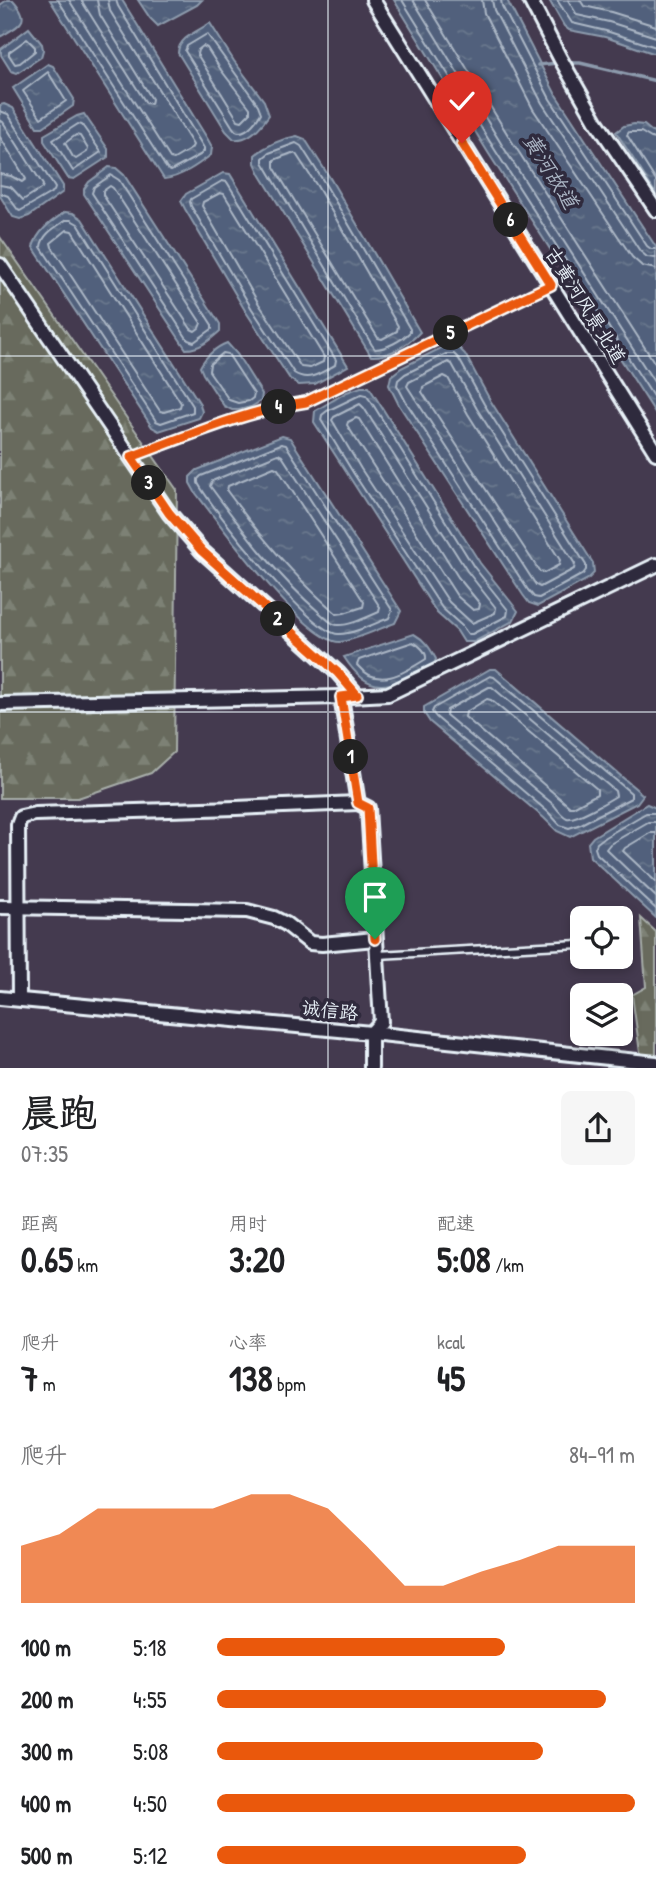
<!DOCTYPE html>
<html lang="zh">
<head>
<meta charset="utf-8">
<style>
  body { margin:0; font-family:"Patrick Hand","LXGW WenKai TC",sans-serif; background:#f6f6f6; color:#202124; height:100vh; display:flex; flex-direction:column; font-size:26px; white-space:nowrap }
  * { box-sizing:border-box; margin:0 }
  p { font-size:23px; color:#757577 }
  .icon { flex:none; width:38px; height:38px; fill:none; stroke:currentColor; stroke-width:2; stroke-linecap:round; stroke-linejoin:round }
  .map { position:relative; height:1068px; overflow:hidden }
  .details { display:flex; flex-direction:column; background:#fff; flex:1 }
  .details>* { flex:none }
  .tools { position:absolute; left:570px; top:906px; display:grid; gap:14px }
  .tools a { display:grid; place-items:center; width:63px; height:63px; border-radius:10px; background:#fff; box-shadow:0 4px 10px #0003; font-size:35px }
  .pin { position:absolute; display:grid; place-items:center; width:60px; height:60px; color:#fff; margin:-72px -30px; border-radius:50% 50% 50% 0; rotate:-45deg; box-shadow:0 0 7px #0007 }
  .pin .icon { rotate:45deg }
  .km { position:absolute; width:35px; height:35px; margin:-18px; border-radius:50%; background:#222; color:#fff; font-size:19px; line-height:35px; text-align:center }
  .round { display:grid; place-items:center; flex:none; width:74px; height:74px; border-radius:10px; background:#f6f6f6 }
  .headline { display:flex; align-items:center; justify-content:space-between; height:119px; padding:0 21px }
  h1 { font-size:38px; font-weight:700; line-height:52px }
  .metrics { display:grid; grid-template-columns:repeat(3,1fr); gap:10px; height:119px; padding:7px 21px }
  .metrics div { display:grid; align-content:center }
  .metrics b { font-size:35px; font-weight:700 }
  .metrics small { font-size:19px; font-weight:400 }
  .metrics p { font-size:19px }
  .chart { height:196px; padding:14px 21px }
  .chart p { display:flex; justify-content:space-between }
  .chart svg { width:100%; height:126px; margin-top:7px; fill:#ea580c; opacity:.7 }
  ul { padding:0 21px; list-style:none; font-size:23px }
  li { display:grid; grid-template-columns:112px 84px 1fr; align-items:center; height:52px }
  li i { height:18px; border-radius:9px; background:#ea580c }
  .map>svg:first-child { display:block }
  .forest { fill:url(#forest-firs); stroke:#a8aeaa; stroke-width:2 }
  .water { fill:url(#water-ripples); stroke:#8d9bad; stroke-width:2 }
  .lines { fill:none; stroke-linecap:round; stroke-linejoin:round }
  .shore { stroke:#acb7c6; stroke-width:2 }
  .stream { stroke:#8d9bad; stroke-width:3.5 }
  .service-casing { stroke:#e8f1f8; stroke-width:11 }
  .minor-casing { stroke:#e8f1f8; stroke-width:18 }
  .path { stroke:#e8f1f8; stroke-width:2.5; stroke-dasharray:7 5; stroke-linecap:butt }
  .service { stroke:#2f2a3d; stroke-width:6 }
  .minor { stroke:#2f2a3d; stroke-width:12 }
  .route-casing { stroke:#fff; stroke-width:14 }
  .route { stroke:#ea580c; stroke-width:9 }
  .grid { fill:none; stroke:#e8f1f8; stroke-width:2; stroke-opacity:0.55 }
  .labels { text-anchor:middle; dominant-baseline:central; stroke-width:7; stroke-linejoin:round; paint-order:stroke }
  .street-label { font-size:19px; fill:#e8f1f8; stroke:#2f2a3d }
  .water-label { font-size:21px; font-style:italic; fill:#acb7c6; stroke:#2f2a3d }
</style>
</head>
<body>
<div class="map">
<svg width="656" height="1068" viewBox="0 0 656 1068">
  <defs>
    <pattern id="forest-firs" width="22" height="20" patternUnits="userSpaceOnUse" patternTransform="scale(1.75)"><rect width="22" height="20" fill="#676b5d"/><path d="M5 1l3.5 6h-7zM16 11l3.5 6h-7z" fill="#7d8175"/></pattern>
    <pattern id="water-ripples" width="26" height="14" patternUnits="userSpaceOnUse" patternTransform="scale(1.75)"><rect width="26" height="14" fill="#51617b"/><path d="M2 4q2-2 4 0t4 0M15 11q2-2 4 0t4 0" fill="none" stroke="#6a788e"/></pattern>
  </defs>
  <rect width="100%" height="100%" fill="#443a4f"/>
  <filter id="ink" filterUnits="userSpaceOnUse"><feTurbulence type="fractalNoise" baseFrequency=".0143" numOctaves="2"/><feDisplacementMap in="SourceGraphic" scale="14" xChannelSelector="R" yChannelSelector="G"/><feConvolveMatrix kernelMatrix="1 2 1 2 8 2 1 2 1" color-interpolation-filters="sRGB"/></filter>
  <g filter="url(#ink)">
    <g class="forest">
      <path d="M0,237L177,490L174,752L151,773L78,798H0Z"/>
      <path d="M641,918L656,932V1067H642L632,995L646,987Z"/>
    </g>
    <g class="water">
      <path d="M7,0H13C33,22 19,25 0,37V5Z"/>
      <path d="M50,0H122L207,138L212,147L211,155C199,164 180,178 164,179Z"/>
      <path d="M138,0H202L197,5L158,26L150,18Z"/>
      <path d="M394,0H507L556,95L656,247V414L489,154Z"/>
      <path d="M549,0H656V54L605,37L569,30L564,26Z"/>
      <path d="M210,23L234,61L264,101L269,115C261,127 249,141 234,139L226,131L178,53C178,38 198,31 210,23Z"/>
      <path d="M29,28L42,44L43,50L41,57L17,73L11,71L1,55V49Z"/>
      <path d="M48,64L53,66L74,99L73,106L43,127H37L13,88Z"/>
      <path d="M4,104L13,108L63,186V192L29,216L20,219L13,217L0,196V105Z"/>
      <path d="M84,114L108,149V157L74,179L68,178L44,141V135L77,116Z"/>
      <path d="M634,124L644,125L656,135V194L616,132L624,126Z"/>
      <path d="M297,136L305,139L330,178L420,332C408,345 389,357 371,356L260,174L255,163V155C267,145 281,139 297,136Z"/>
      <path d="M109,167L116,168L124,175L220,324V331C210,340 200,349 186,349L84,194V189L89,182Z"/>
      <path d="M223,173L230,174L348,366L315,384L299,385L290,379L246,312L185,209L181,201L186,194Z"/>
      <path d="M65,212L73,213L82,219L200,404L202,412L199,418L159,431L152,427L33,247C38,230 51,222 65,212Z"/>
      <path d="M227,343L237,354L262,394L261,401L251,407L239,410H232L224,406L203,374L200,367C205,357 216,347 227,343Z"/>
      <path d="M445,346H457L465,354L490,400L593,563L594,573L588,579L538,606L529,603L523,595L399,405L389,385L391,376L401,368Z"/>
      <path d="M361,387H369L480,563L518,611L513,621L474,642H464L457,631L437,613L314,422L315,411L347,392Z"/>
      <path d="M282,436L290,438L401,611L395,623C381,628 352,642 339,642C305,641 217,521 195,492L190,483V477L197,470Z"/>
      <path d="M414,634C425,640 430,648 436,659L434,664C396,683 373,703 344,657Z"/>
      <path d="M490,669H496L643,795L637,803L570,837L557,831L544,818L430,722L424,713V707Z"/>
      <path d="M647,804L656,808V918L590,857L588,843L593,837Z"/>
    </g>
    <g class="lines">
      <g class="shore">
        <path d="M58,0L167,169L171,171L200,155L204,151V148L118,6L116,0"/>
        <path d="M69,0L170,158L174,159L191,149L193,145L110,11L108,0"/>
        <path d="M81,0L146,103L151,104L152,99L100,15L97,0"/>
        <path d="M402,0L495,150L656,401"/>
        <path d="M413,0L502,145L656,385"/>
        <path d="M425,0L511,140L656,365"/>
        <path d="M482,0L484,13L533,109L632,257L642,266L656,269"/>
        <path d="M492,0L494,10L542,103L640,251L647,257L656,258"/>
        <path d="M501,0L502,6L550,99L647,246L651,249H656"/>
        <path d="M557,0L572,23L606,31L656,47"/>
        <path d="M568,0L577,15L609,22L656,37"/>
        <path d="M580,0L584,6L611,12L656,26"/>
        <path d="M207,34L258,105L261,113C258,119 248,132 240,132C236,133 234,129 232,126L185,51L187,46Z"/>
        <path d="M27,39L35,47V51L20,63L15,64L9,55V52Z"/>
        <path d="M203,46L207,48L221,70L250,108V113L242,121L238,120L197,54L198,50Z"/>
        <path d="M48,72L66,101L41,118L23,91Z"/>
        <path d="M0,111L8,114L55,188L54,191L20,211L18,210L8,196L0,193"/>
        <path d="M0,120L3,122L43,185L42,188L23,200L11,187L0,185"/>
        <path d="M78,124L82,125L101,152L73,171L53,140Z"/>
        <path d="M76,135L80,136L88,149L87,152L76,159L73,157L65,143Z"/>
        <path d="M0,137L26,179L22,182L11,176L0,174"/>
        <path d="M656,139L651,138L641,132H629L627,135L656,181"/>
        <path d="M296,143L301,146L324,182L410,329V332C402,340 386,349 375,349L372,345L263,162V158L269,153Z"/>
        <path d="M292,153L296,154L317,186L398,326L397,331L382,339L378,338L274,167V160Z"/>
        <path d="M111,175L119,180L212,325V329L194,342L188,340L92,193L94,187Z"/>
        <path d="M222,181L227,182L336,360L335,365C322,372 309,383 294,373L252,309L191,206L190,202L191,199Z"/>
        <path d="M110,186L113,188L201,323L199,328L195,331L191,329L103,195V191Z"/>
        <path d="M220,193L224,194L324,357L323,362L310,368L301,367L259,304L202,206L203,202Z"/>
        <path d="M66,220H71L78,224L193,406V412L161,423L156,421L41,247C42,234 56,227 66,220Z"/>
        <path d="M67,230L72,231L181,403L180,407L164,412L160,411L52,247L51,243Z"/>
        <path d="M223,353L228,354L254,394L253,398L249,401L238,403L229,400L209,371L210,364Z"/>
        <path d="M446,354H454L459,359L484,404L586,565V570L583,574L539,598L534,597L528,590L406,402L397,385L398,380L405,374Z"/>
        <path d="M448,362L452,364L477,409L575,564L574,569L540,587L536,585L407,386L409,382Z"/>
        <path d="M444,376L448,378L468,414L560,560L559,565L544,573L540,572L422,392L423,387Z"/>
        <path d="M362,394L366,395L372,403L474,567L508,610L507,616L472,634H468L462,626L442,608L354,474L321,420L322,415L327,411Z"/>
        <path d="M360,404L364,408L467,571L496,608L495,613L472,623L449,602L361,469L332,420L334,417Z"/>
        <path d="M356,418L359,419L458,577L480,604L479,609L473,610L457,596L347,425L348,422Z"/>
        <path d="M281,444L286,445L392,610L389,618C376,623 352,635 338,634C311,633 212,509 198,483V479L201,476Z"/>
        <path d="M278,454L282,456L380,607L379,612C367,617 350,626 337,625C330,624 325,617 320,613C277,576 243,531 210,486L212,481Z"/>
        <path d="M274,467L278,469L364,602L363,607L344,613L337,614C294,577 260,536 227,491L228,486Z"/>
        <path d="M413,642C419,645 427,652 426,659C404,673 378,690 357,665L359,660Z"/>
        <path d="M490,676L494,677L631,793V798L581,824L569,828L560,825L548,812L436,717L432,712L434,708Z"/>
        <path d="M489,687H492L615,791L616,796C608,801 574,821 567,818C562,816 557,809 554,805L446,715L447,710Z"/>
        <path d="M487,699L491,700L597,789V794L573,807H570L465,717L466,712Z"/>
        <path d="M656,813H646L605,837L597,843L595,848L597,854L656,909"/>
        <path d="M656,822H648L610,844L606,849L656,897"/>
        <path d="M656,833H650L625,848L623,851L656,882"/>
      </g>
      <g class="stream">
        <path d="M566,63H580L656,81"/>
        <path d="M538,65L558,63"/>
      </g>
      <defs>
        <path id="service" d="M378,955L579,944"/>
        <g id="minor">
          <path d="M373,0L656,453"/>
          <path d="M530,0L560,58L596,121L656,210"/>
          <path d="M0,265L169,513L202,551L338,673L357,695"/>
          <path d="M351,696L388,694L656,565"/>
          <path d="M0,704L341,697L358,803L368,808L381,1022L371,1033V1068"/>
          <path d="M0,907L247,911L274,918L286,924L310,943L322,944L375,939"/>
          <path d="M0,998L371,1033L656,1063"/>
          <path d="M19,999L18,825L21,817L35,814L236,808L358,803"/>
        </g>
      </defs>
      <use href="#service" class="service-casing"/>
      <use href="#minor" class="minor-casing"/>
      <path class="path" d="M141,453C195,433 249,411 306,402L542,290"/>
      <use href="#service" class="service"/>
      <use href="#minor" class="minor"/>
    </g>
  </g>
  <g class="lines" filter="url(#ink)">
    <defs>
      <path id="route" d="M375,939L368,808L358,803L341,697L357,695L338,673L202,551L169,513L131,457C188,436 246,411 306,402L551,285L462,143"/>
    </defs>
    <use href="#route" class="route-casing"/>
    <use href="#route" class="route"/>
  </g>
  <path class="grid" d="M328,0V1068M0,356H656M0,712H656"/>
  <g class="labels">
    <g class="street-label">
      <text transform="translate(586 305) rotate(58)">古黄河风景北道</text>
      <text transform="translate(330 1010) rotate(6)">诚信路</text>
    </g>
    <g class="water-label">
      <text transform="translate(551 171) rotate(58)">黄河故道</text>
    </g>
  </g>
</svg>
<div class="tools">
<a><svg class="icon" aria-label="locate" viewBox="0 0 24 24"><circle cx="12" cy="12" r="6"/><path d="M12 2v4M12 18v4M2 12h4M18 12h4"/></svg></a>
<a><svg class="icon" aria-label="layers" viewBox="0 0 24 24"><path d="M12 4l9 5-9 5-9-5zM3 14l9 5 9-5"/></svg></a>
</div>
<div class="pin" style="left:375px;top:939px;background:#1e9e55"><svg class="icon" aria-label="arrive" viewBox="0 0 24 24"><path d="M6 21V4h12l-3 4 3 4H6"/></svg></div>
<div class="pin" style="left:462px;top:143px;background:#d93025"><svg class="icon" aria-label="check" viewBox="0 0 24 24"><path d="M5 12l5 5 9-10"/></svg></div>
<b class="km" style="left:351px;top:757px">1</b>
<b class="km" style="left:278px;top:619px">2</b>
<b class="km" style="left:149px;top:483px">3</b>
<b class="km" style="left:279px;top:407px">4</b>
<b class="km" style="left:451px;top:333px">5</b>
<b class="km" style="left:511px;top:220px">6</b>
</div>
<section class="details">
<div class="headline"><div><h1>晨跑</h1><p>07:35</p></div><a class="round"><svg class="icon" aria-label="share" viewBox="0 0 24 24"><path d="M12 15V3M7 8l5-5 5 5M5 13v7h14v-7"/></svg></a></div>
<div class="metrics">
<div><p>距离</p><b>0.65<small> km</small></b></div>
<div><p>用时</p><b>3:20</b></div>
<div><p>配速</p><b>5:08<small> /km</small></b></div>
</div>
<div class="metrics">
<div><p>爬升</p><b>7<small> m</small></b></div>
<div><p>心率</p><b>138<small> bpm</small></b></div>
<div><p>kcal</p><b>45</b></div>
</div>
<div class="chart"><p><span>爬升</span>84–91 m</p>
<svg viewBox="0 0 160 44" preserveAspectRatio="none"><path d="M0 44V24L10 20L20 11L30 11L40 11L50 11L60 6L70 6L80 11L90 24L100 38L110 38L120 33L130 29L140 24L150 24L160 24V44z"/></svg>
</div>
<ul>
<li><b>100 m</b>5:18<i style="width:69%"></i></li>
<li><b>200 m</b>4:55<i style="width:93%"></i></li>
<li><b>300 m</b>5:08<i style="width:78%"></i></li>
<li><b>400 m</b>4:50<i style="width:100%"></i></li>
<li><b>500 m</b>5:12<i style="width:74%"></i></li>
</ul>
</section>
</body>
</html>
